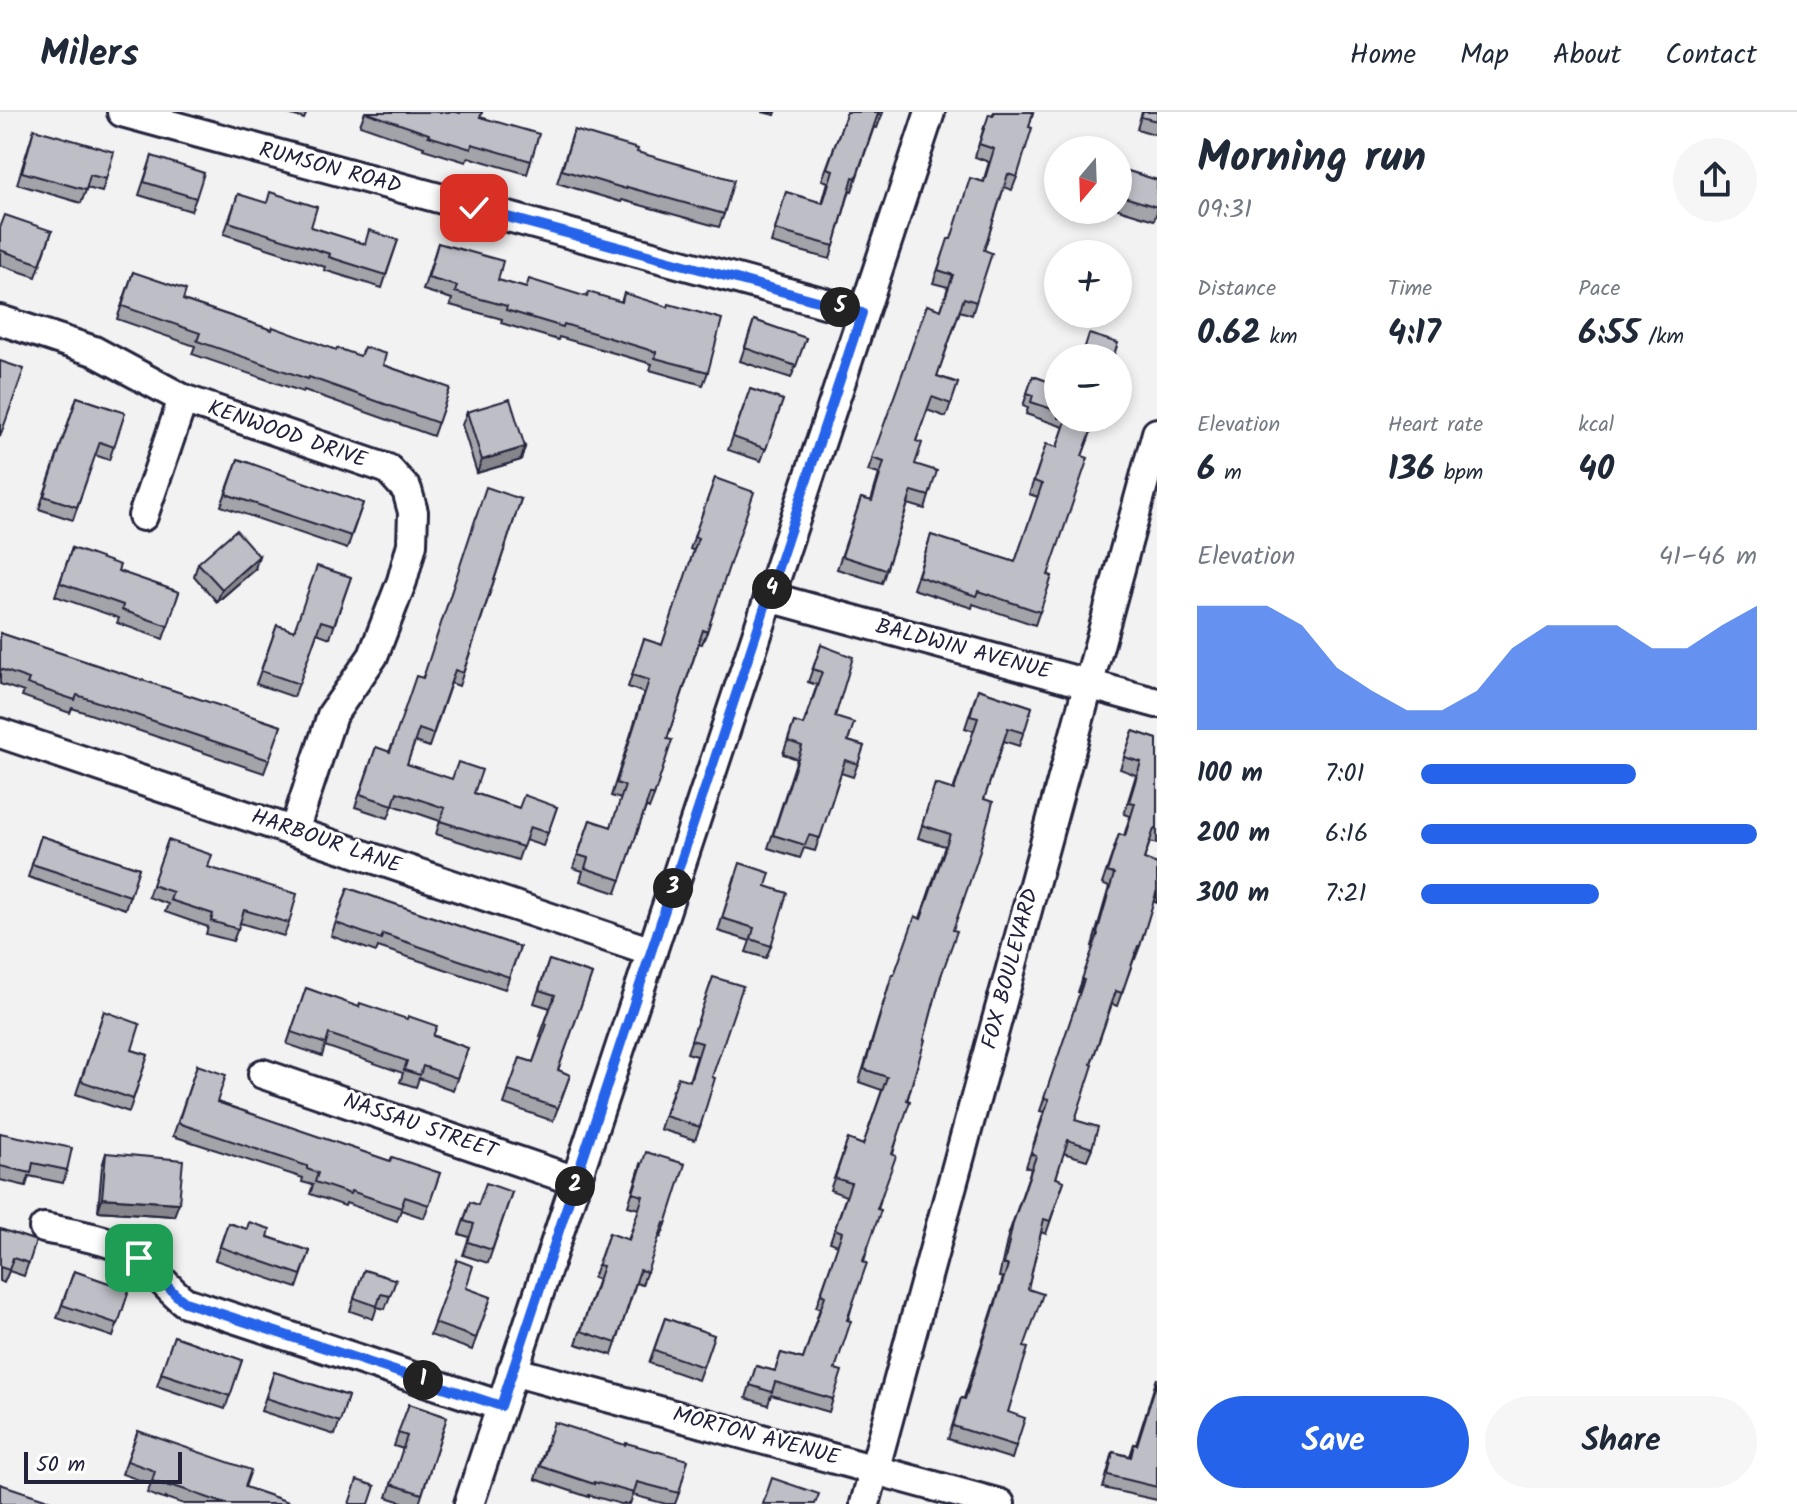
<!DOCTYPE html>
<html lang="en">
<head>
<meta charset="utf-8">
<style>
  body { margin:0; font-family:Kalam,sans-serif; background:#f6f6f7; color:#1f2937; height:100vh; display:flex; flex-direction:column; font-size:30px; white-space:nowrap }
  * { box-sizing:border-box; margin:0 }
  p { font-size:26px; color:#747a83 }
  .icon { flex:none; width:44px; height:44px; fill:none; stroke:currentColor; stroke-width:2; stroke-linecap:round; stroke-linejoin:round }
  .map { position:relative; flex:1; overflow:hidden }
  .side { display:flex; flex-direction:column; background:#fff; width:640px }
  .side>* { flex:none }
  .needle { width:52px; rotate:199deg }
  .controls { position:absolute; left:1044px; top:24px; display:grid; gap:16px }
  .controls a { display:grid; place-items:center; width:88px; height:88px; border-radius:50%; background:#fff; box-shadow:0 4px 12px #0003; font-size:40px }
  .scale { position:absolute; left:24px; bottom:20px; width:158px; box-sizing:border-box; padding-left:8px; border:4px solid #22223b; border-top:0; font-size:22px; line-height:28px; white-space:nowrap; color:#22223b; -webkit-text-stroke:6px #fff; paint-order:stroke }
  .pin { position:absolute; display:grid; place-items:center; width:68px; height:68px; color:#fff; margin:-34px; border-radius:16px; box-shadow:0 4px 12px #0006 }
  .km { position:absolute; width:40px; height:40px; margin:-20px; border-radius:50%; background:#222; color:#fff; font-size:22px; line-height:40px; text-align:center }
  .round { display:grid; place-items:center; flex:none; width:84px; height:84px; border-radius:42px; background:#f6f6f7 }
  .head { display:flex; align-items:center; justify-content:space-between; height:136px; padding:0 40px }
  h1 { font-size:44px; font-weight:800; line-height:60px }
  .figures { display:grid; grid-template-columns:repeat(3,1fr); gap:12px; height:136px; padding:8px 40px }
  .figures div { display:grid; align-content:center }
  .figures b { font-size:34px; font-weight:800 }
  .figures small { font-size:22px; font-weight:400 }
  .figures p { font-size:22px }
  .chart { height:224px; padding:16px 40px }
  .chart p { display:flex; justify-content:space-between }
  .chart svg { width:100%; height:144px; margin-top:8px; fill:#2563eb; opacity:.7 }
  .action { display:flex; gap:16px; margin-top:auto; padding:16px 40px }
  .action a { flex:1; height:92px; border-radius:48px; background:#2563eb; color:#fff; font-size:32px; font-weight:800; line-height:92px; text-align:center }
  .action a+a { background:#f6f6f7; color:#1f2937 }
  ul { padding:0 40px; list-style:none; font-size:26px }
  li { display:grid; grid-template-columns:128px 96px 1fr; align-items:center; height:60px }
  li i { height:20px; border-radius:10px; background:#2563eb }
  header { display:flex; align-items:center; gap:48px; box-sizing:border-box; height:112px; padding:0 40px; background:#fff; border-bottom:2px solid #e0e1e3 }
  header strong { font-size:38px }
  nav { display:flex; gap:44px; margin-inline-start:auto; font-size:28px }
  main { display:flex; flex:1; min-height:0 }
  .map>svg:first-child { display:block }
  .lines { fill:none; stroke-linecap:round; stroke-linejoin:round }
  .minor-casing { stroke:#22223b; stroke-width:34 }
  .minor { stroke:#fff; stroke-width:28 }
  .wall { fill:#a3a3aa; stroke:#22223b; stroke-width:2 }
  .shaded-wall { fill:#85858b; stroke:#22223b; stroke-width:2 }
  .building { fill:#bebec6; stroke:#22223b; stroke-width:2 }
  .route-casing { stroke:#fff; stroke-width:16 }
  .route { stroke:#2563eb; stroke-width:10 }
  .labels { text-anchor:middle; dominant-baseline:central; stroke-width:6; stroke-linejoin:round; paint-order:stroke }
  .street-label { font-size:22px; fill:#22223b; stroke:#fff }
</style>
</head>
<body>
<header>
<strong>Milers</strong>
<nav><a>Home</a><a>Map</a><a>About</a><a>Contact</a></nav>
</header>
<main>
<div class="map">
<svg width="1157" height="1392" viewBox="0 0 1157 1392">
  <rect width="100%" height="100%" fill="#f2f2f3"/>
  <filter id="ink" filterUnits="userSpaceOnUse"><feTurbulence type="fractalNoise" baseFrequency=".0125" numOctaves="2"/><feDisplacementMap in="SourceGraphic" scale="16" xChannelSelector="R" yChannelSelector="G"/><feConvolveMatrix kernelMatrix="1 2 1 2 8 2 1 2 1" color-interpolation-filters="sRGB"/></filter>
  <g filter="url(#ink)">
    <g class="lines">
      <defs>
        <g id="minor">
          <path d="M122,0L862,201"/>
          <path d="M0,208L94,239L183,287L388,357L407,378L413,400L412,432L402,469L373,544L332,603L294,719"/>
          <path d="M143,404L183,287"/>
          <path d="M769,485L1157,591"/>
          <path d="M0,621L652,840"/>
          <path d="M263,962L576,1069"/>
          <path d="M44,1116C73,1122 117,1128 140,1146C156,1160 168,1178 185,1190L501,1294"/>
          <path d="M512,1259L1000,1392"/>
          <path d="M469,1392L930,0"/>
          <path d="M865,1392L1157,321"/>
        </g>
      </defs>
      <use href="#minor" class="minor-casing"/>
      <use href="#minor" class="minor"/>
    </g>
    <g class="wall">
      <path d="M283,0H307L304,7Z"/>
      <path d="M365,0L459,1V0H482L480,5L531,49L527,62L468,45L466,50L423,37L424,35L360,13Z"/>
      <path d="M762,0H776L775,3Z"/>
      <path d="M847,0H883L877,16L874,15L852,79L850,78L830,147L771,131L786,80L822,91L828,70L822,68Z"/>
      <path d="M994,0H1033L1029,15L1017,65L1012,78L1004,75L984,138L976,190L972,203L960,199L937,264L958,271L946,305L927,298L916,329L915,352L929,384L925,397L908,392L882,471L837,457L861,386L871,389L879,362L868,359L927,193L941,198L948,175L933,171L944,140L983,70L989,50L975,45L984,15Z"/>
      <path d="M1142,0H1157V23L1137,17Z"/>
      <path d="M34,17L106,67L102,80L87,76L81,91L17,72Z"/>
      <path d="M574,18L637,40L724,102L719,115L622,88L621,90L557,71Z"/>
      <path d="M152,44L196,86L191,99L139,83Z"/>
      <path d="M1128,59L1157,68V100L1154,108L1118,97V91Z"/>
      <path d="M238,82L311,115L364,132L398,128L382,176L324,158L325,155L224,122Z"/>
      <path d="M0,115L52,119L36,165L0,153Z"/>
      <path d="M438,131L498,168L526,176L621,190L624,181L708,260L703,273L650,258L652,252L559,225L558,228L501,211L502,207L450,193L452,187L423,178Z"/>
      <path d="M133,160L183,188L272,218L383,253L450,276L433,324L304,278L303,280L192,242L195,234L117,207Z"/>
      <path d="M754,208L806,226L791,266L740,249Z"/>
      <path d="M1033,264L1058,273V306H1096L1082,344L1048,463L1052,464L1035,513L973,492L972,496L913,477L931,423L1015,450L1038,385L1029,382L1042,345L1057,335L1064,315L1026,302L1028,296L1023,294Z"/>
      <path d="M750,277L783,288L761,349L728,338Z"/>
      <path d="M77,285L125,301L109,348L95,343L73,408L39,397Z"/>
      <path d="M467,300L525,335L521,348L477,361L462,313Z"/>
      <path d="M238,347L363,391L347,437L221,394Z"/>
      <path d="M715,366L707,520L702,532L699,531L667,627L654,684L649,697L646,695L616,781L580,769L583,759L573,756L590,708L611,715L621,687L611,684L644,581L628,575L644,527L662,533L694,439L690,437Z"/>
      <path d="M521,387L459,574L451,571L429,635L415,630L407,652L474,681L519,696L557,695L543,734L525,728L518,748L436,722L440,709L393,693L388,706L355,695L376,635L389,640L422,566Z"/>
      <path d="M72,436L118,459L179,480L163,527L117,511L119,506L55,484Z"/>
      <path d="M198,451L255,457L217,490L194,464Z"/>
      <path d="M351,465L330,526L317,521L294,585L256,572L277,513L294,519Z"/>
      <path d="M0,521L281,614L264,661L72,596L70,601L22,584L24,580L0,572Z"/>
      <path d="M821,533L835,605L848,629L864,634L853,665L841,661L815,739L804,736L800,746L768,736L797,647L783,642L794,610L803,613L817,573L808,570Z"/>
      <path d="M978,577L1032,595L1019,634L1004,629L984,687L941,864L835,1257L833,1287L829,1300L771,1283L768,1293L746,1286L756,1254L775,1259L781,1241L803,1247L820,1196L816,1195L838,1133L830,1130L846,1084L830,1078L848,1027L863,1033L882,978L859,970L892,863H894L920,806L945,734L918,726L935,672L953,678L974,619L965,616Z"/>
      <path d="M1133,619L1157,627V732L1150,730L1144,747L1157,752V791L1153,789L1140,834L1135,847H1134L1117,894L1112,892L1091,952L1075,1008L1092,1036L1087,1048L1063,1041L1056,1066L1064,1069L1046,1122L1041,1120L1028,1177L1024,1235L1008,1300L1016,1334L1012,1347L948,1327L961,1286H964L1003,1166L999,1165L1008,1124L1031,1057L1026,1055L1044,1000L1040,999L1080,881L1078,880L1094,834H1092L1109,775L1102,772L1119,722L1124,724L1130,704L1124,702L1136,663L1120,657Z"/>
      <path d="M41,724L139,756L125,797L28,765Z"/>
      <path d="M168,728L289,811L284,824L240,811L233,829L206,822L208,815L165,800L168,792L148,785Z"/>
      <path d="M735,764L766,774L771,834L766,846L746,840L750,829L718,819Z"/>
      <path d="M348,776L520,835L505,877L378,835L376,840L331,824Z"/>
      <path d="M549,848L592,862L558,958L570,963L553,1009L504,992L520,946L533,950L542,924H540L550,896L534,891Z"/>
      <path d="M713,865L712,965L700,1015L695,1028L660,1017L673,978L689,969L697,944L687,941Z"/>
      <path d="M306,876L468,936L453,978L419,966L416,975L400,970L403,961L325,934L322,944L287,932Z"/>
      <path d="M104,899L132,938L148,943L129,1000L76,982Z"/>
      <path d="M197,953L217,990L390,1049L440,1061L424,1106L401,1098L397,1109L346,1091L345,1094L310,1082L313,1073L302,1070L303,1066L173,1024Z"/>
      <path d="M0,1021L67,1058L63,1071L29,1064L26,1074L0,1068Z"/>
      <path d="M106,1041L174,1104L98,1099L102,1054Z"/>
      <path d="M641,1052L666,1112L661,1125L659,1124L642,1173L636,1171L612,1243L576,1232L598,1167L593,1166L609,1121L628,1128L639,1097L628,1094Z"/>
      <path d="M512,1080L488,1151L463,1143L469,1125L459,1122L470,1090L478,1093Z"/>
      <path d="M228,1111L310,1139L297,1176L215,1148Z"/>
      <path d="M0,1117L36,1129L24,1164L9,1159L4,1171L0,1169Z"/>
      <path d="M457,1148L466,1176L491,1185L472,1238L430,1223Z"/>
      <path d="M364,1158L396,1168L385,1197L377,1195L373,1207L350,1199Z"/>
      <path d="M74,1159L129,1178L113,1225L57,1206Z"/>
      <path d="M665,1206L714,1223L698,1268L649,1251Z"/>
      <path d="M174,1224L242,1248L225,1297L157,1274Z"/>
      <path d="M274,1260L348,1284L335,1323L261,1299Z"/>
      <path d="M1157,1266V1388L1103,1376L1113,1340L1130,1344L1134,1332L1136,1333Z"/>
      <path d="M409,1292L447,1305L419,1392H408L387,1385L403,1337L394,1334Z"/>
      <path d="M138,1319L245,1375L294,1392H184L166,1386V1388L147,1381L151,1372L122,1362Z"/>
      <path d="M549,1323L679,1381L675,1392H666L633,1383L630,1392H621L589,1383V1385L535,1367Z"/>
    </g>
    <g class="shaded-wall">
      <path d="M525,335L521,348L477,361L482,348Z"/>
      <path d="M259,444L255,457L217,490L222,477Z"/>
      <path d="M102,1086L179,1091L174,1104L98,1099Z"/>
    </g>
    <g class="building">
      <path d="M365,0H456L460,1V0H482L480,5L539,22L531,49L472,32L471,37L428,24L429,22Z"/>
      <path d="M847,0H883L882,3L878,2L856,66L853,65L834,134L775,118L786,80L823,91L833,58L827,56Z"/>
      <path d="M995,0H1033L1029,15L1032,16L1017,65L1008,62L984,138L992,141L976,190L964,186L937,264L958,271L951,292L932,285L916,329L922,331L915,352L937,359L929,384L912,379L886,458L842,444L861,386L872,389L884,350L872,346L927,193L941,198L953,163L938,158L948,127H951L970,66L984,70L994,37L979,32L989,2L993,3Z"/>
      <path d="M1143,0H1157V9L1141,5Z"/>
      <path d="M34,17L114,40L106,67L90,63L86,78L22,60Z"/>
      <path d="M574,18L638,37L637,40L734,68L724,102L627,75L626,77L562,58Z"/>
      <path d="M152,44L204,61L196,86L144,70Z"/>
      <path d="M1128,59L1157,68V95L1121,84Z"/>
      <path d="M270,80L317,95L311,115L365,132L369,118L398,128L386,163L329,145L330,142L229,110L238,82L267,91Z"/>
      <path d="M5,103L52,119L40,152L0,138V116Z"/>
      <path d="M438,131L503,149L498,168L526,176L529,167L587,185L588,180L622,190L624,181L668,195L669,192L722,207L708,260L655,246L656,240L564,212L563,215L506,198L507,194L455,180L457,174L428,166Z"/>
      <path d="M133,160L186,178L183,188L272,218L273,215L336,238L337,236L360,244L364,235L386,242L383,253L450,276L438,311L309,265L308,267L197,229L200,221L122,194Z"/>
      <path d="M754,208L806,226L796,254L745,236Z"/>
      <path d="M1089,222L1118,231L1113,246H1071L1072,241L1082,244Z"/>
      <path d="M0,249L24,257L0,325Z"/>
      <path d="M1033,264L1058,273V299L1031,290L1033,283L1027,281Z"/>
      <path d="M750,277L783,288L766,337L733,325Z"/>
      <path d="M77,285L125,301L114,335L100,330L77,395L44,384Z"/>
      <path d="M510,287L525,335L482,348L467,300Z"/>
      <path d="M1067,306H1096L1082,344L1088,346L1048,463L1052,464L1040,500L978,479L976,484L918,464L931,423L1015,450L1042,372L1034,369L1046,332L1057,335Z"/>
      <path d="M238,347L363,391L351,424L226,382Z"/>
      <path d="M715,366L754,380L707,520L703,518L667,627L672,628L654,684L650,682L621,768L585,756L588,746L578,743L590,708L611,715L625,674L616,671L649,568L632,563L644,527L662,533L698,426L694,425Z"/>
      <path d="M486,375L521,387L463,561L455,558L433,622L419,617L407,652L452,667L458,650L482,658L474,681L519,696L524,683L557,695L548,721L530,715L523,735L440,709L445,696L397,680L393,693L360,682L376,635L390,640L416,564L423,566Z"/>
      <path d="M236,418L259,444L222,477L198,451Z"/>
      <path d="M72,436L120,453L118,459L179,480L168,514L122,498L123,493L60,471Z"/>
      <path d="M317,454L351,465L334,513L321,509L299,572L261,559L277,513L294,519Z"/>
      <path d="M0,521L281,614L269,648L77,583L75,588L27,572L29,567L0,557Z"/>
      <path d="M821,533L853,545L835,605L854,611L848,629L864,634L858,652L845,648L820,726L809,723L805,733L773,723L802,634L788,629L794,610L804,613L822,560L813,557Z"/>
      <path d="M978,577L1032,595L1024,621L1008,616L984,687L993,690L977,749L953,818L957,819L941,864L924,928H925L907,988L910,989L892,1042L896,1044L877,1097L881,1098L863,1149L867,1151L847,1208L851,1209L835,1257L842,1259L833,1287L775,1270L772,1280L750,1273L756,1254L775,1259L781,1241L803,1247L825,1184L821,1182L842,1120L835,1117L851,1071L835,1066L848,1027L863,1033L887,965L864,957L892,863H894L915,804L921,807L950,722L922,713L935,672L954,678L978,606L970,604Z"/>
      <path d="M1133,619L1157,627V718L1154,717L1144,747L1157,752V778L1140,834H1138L1122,881L1116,879L1091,952L1093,953L1075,1008L1098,1015L1092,1036L1068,1028L1056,1066L1064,1069L1050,1109L1044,1107L1028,1177L1043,1182L1024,1235L1028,1236L1008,1300L1025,1306L1016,1334L953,1314L961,1286L965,1287L1008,1153H1004L1013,1111L1036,1044L1031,1042L1049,987L1044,986L1084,868L1082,867L1098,822L1097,821L1114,762L1107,760L1119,722L1125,724L1135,691L1129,690L1141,650L1124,645Z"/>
      <path d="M41,724L139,756L130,784L32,752Z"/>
      <path d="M168,728L212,743L208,755L297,782L289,811L244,798L238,817L211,809L213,802L170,788L173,780L152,773Z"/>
      <path d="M740,751L770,761L766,774L787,781L771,834L751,827L754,816L722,806Z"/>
      <path d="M348,776L520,835L509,865L383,822L381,827L336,811Z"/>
      <path d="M549,848L592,862L558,958L570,963L558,996L508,979L520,946L533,950L547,912L545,911L555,883L539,878Z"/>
      <path d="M713,865L743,874L712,965L715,966L700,1015L665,1004L678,965L690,969L702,931L691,928Z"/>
      <path d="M306,876L359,895L360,891L407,907L408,904L437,914L433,924L468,936L457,966L423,954L420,963L404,958L407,949L329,922L326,932L291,920Z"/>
      <path d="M104,899L140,912L132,938L148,943L133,987L81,969Z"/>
      <path d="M197,953L226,963L217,990L390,1049L392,1045L440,1061L429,1093L405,1085L401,1096L351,1079L350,1082L315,1070L318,1061L307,1057V1054L178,1011Z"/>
      <path d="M0,1021L72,1036L67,1058L33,1051L31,1061L0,1054Z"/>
      <path d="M646,1040L685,1052L666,1112L664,1111L647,1160L640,1158L616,1231L581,1219L603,1154L598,1153L609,1121L629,1128L643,1084L633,1081Z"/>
      <path d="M106,1041L183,1048L179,1091L102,1086Z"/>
      <path d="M486,1071L512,1080L492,1138L468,1130L474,1112L464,1109L470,1090L478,1093Z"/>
      <path d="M249,1110L270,1117L268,1125L310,1139L301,1163L220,1135L228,1111L247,1117Z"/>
      <path d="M0,1117L36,1129L29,1151L13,1146L9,1158L0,1155Z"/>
      <path d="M457,1148L473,1154L466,1176L491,1185L476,1226L434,1211Z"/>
      <path d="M364,1158L396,1168L390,1184L381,1182L377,1194L354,1186Z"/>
      <path d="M74,1159L129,1178L118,1212L62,1193Z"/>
      <path d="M665,1206L714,1223L703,1255L654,1238Z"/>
      <path d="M174,1224L242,1248L230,1284L161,1261Z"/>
      <path d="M274,1260L348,1284L340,1310L266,1286Z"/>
      <path d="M1157,1269V1375L1108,1363L1113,1340L1131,1345L1134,1332L1137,1333Z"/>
      <path d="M409,1292L447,1305L422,1382L391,1372L407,1324L398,1321Z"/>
      <path d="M554,1310L625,1333L626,1331L688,1348L679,1381L637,1370L634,1381L594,1370V1372L540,1354Z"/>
      <path d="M138,1319L251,1358L245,1375L294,1392H226L171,1373L170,1375L152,1369L155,1359L127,1349Z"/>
      <path d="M772,1366L819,1382L815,1392H763Z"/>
      <path d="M357,1368L375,1374L369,1392H349Z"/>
      <path d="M0,1372L60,1392H0Z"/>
    </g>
  </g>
  <g class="lines" filter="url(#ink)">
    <defs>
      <path id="route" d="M139,1146L176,1183L185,1190L501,1294L862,201L474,96"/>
    </defs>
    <use href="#route" class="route-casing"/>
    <use href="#route" class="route"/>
  </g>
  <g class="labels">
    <g class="street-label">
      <text transform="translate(330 57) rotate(15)">RUMSON ROAD</text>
      <text transform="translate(287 323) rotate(19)">KENWOOD DRIVE</text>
      <text transform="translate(963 538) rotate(15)">BALDWIN AVENUE</text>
      <text transform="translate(326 730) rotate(19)">HARBOUR LANE</text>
      <text transform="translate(1011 857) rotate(-75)">FOX BOULEVARD</text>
      <text transform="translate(420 1015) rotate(19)">NASSAU STREET</text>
      <text transform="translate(756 1325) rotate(15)">MORTON AVENUE</text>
    </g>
  </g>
</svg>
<div class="controls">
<a><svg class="needle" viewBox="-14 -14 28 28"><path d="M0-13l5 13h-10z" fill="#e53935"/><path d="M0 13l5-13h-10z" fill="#747a83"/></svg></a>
<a>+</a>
<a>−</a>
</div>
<div class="scale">50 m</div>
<div class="pin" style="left:139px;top:1146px;background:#1e9e55"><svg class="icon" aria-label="arrive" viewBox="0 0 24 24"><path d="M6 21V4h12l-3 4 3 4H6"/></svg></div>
<div class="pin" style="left:474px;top:96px;background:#d93025"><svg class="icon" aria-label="check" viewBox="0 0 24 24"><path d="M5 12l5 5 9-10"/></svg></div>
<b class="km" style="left:423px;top:1268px">1</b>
<b class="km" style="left:575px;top:1074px">2</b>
<b class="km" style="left:673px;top:776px">3</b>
<b class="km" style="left:772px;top:477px">4</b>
<b class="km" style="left:840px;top:195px">5</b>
</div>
<section class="side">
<div class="head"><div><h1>Morning run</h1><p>09:31</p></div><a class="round"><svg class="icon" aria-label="share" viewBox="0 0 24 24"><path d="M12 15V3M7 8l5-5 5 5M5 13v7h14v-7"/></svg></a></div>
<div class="figures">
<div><p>Distance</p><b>0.62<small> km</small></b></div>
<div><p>Time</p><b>4:17</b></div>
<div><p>Pace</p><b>6:55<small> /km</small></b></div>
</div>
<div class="figures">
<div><p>Elevation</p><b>6<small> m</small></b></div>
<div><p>Heart rate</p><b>136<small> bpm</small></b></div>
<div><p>kcal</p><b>40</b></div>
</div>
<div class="chart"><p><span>Elevation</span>41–46 m</p>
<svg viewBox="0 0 160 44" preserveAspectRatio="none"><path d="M0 44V6L10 6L20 6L30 12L40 25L50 32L60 38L70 38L80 32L90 19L100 12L110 12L120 12L130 19L140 19L150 12L160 6V44z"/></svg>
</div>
<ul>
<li><b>100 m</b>7:01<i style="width:64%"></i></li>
<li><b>200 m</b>6:16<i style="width:100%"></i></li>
<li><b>300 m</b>7:21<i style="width:53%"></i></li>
</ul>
<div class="action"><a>Save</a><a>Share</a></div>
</section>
</main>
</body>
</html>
